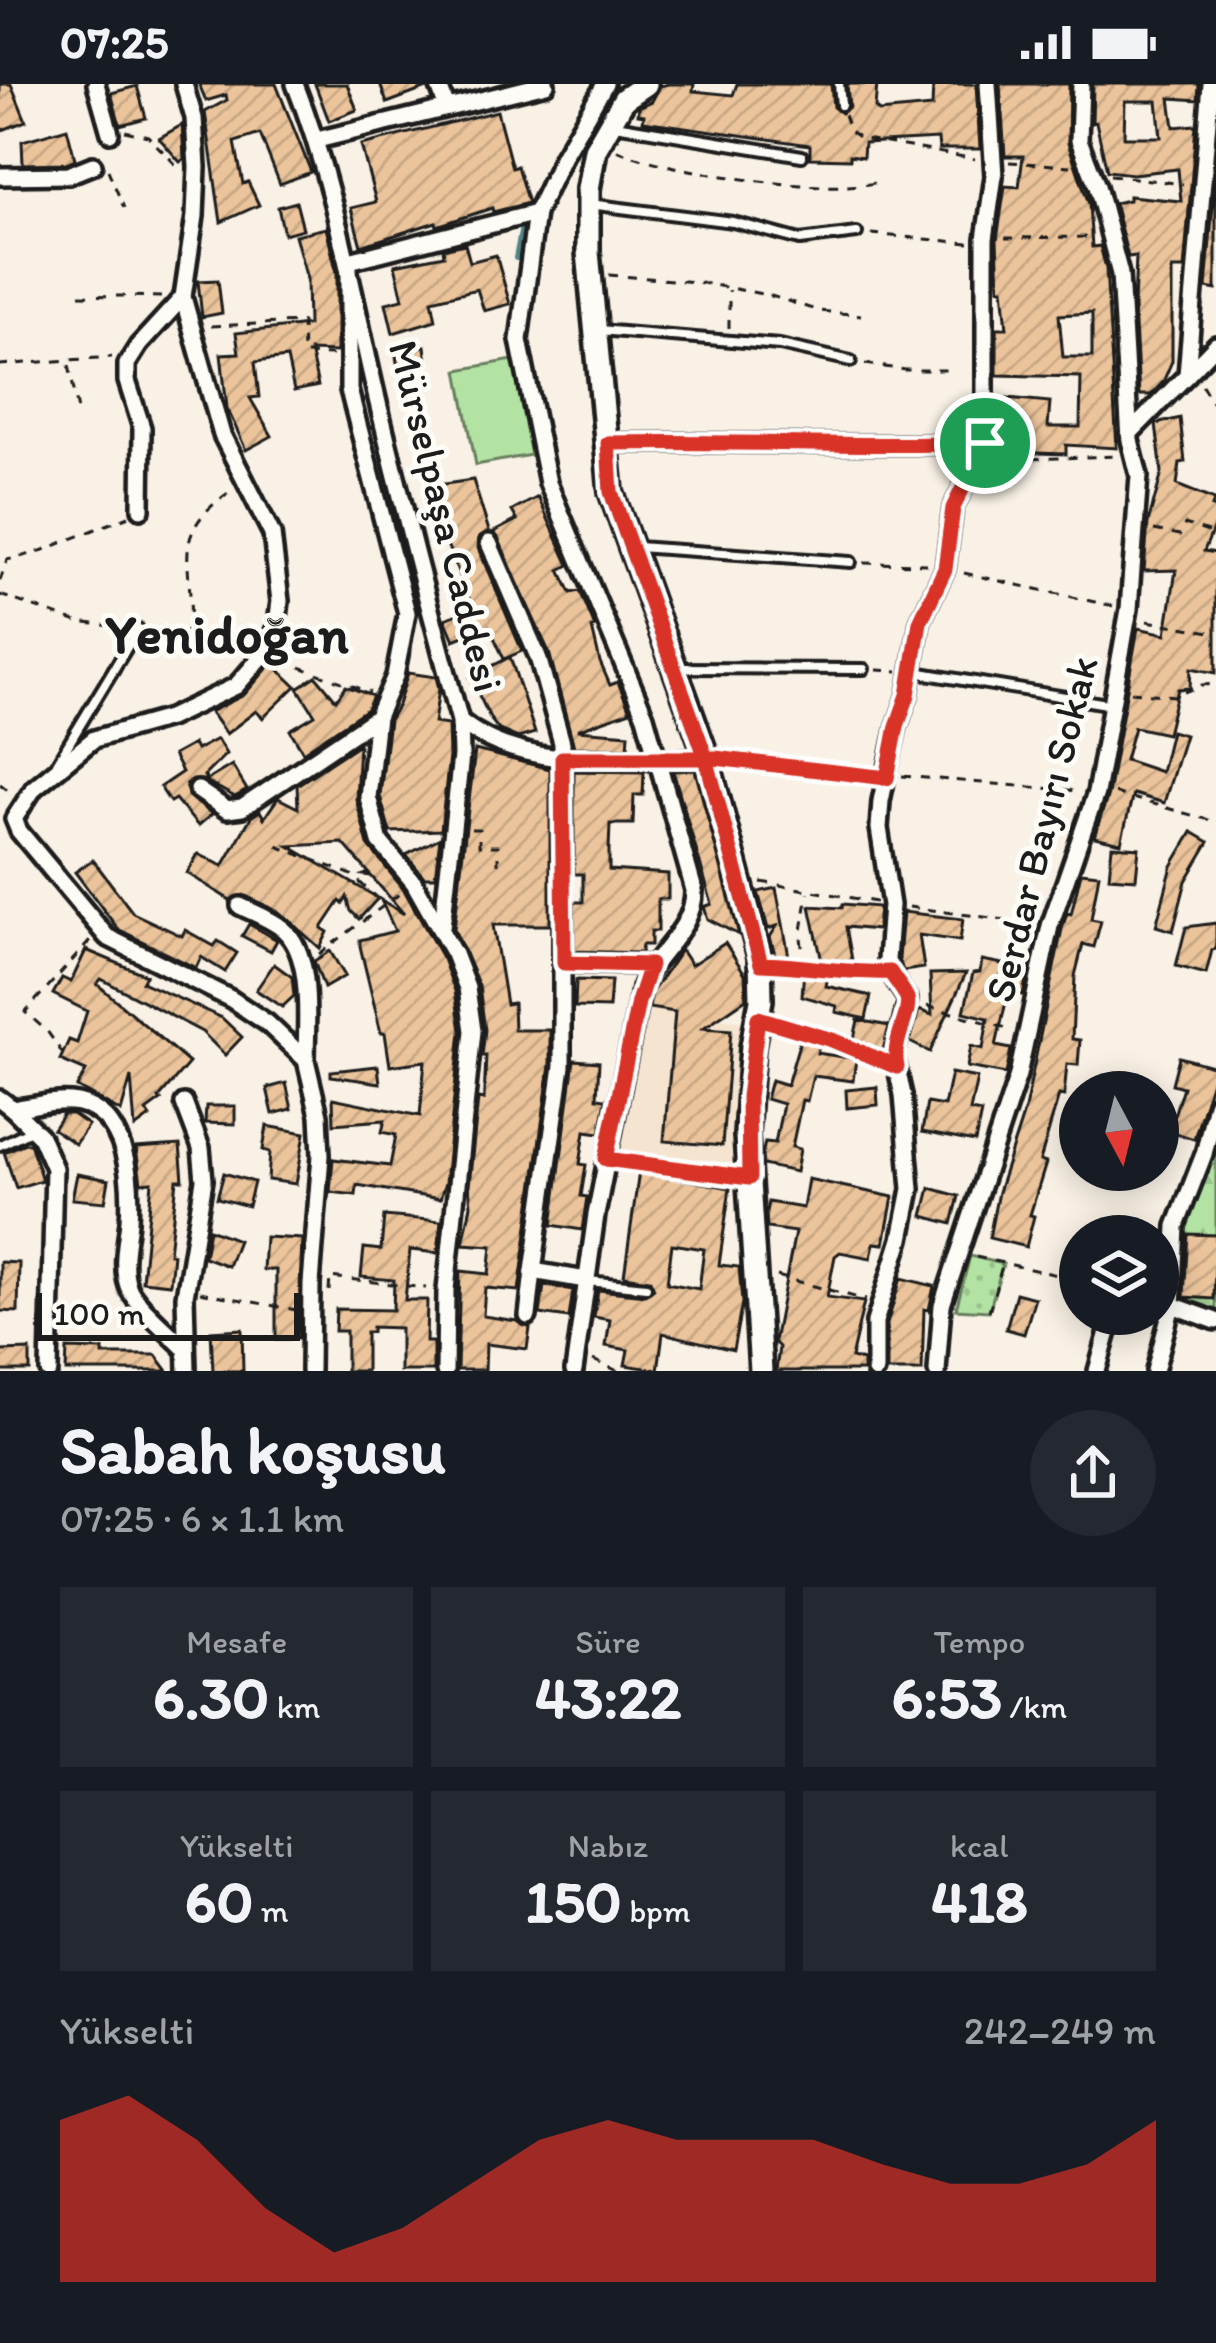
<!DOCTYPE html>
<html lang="tr">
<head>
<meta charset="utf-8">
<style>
  body { margin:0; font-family:Itim,sans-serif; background:#242831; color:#f1f3f6; height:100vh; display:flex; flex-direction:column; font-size:45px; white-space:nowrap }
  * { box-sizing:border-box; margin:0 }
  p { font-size:39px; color:#9ea1a6 }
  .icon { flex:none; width:66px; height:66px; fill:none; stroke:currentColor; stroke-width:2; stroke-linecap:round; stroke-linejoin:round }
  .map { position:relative; height:1287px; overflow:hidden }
  .drawer { display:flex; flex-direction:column; background:#171b24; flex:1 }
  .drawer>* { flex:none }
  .needle { width:78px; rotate:173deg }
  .fabs { position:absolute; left:1059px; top:987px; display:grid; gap:24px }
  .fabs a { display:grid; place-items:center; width:120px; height:120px; border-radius:50%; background:#171b24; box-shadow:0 6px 30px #0003; font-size:60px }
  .scale { position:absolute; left:36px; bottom:30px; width:264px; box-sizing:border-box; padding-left:12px; border:6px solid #1c1c1c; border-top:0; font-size:33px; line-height:42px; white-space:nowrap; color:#1c1c1c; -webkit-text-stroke:9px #fdfcf7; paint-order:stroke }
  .pin { position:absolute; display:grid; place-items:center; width:102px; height:102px; color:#fff; margin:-51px; border:6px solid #fff; border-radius:50%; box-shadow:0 3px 12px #0007 }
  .round { display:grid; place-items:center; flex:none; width:126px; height:126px; border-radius:63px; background:#242831 }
  .headline { display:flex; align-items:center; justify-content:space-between; height:204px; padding:0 60px }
  h1 { font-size:66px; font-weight:700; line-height:90px }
  .metrics { display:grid; grid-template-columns:repeat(3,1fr); gap:18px; height:204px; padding:12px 60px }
  .metrics div { display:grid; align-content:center; border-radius:0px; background:#242831; text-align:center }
  .metrics b { font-size:60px; font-weight:700 }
  .metrics small { font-size:33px; font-weight:400 }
  .metrics p { font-size:33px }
  .chart { height:336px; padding:24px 60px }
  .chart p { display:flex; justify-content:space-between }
  .chart svg { width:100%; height:216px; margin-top:12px; fill:#d93025; opacity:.7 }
  .status { display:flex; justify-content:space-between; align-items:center; height:84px; padding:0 60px; background:#171b24; direction:ltr }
  .status svg { height:33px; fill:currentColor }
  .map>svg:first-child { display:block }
  .built { fill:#f5e4cf }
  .green { fill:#b3e3a3; stroke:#688060; stroke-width:3 }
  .forest { fill:url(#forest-firs); stroke:#688060; stroke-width:3 }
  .park { fill:url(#park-dots); stroke:#688060; stroke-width:3 }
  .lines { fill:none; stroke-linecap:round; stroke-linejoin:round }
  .stream { stroke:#538387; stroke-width:6 }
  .building { fill:url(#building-hatch); stroke:#1c1c1c; stroke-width:3; fill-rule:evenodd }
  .lane-casing { stroke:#1c1c1c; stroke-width:16 }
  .street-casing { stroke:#1c1c1c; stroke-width:24 }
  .secondary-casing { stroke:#1c1c1c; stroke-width:30 }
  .path { stroke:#1c1c1c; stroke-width:3; stroke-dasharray:9 9; stroke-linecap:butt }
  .lane { stroke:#fdfcf7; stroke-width:8 }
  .street { stroke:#fdfcf7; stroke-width:15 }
  .secondary { stroke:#fdfcf7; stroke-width:21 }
  .route-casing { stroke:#fff; stroke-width:24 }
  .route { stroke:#d93025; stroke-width:15 }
  .labels { text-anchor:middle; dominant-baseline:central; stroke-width:10; stroke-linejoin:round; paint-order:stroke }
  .street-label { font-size:42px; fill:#1c1c1c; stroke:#fdfcf7 }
  .district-label { font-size:54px; font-weight:bold; fill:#1c1c1c; stroke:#fdfcf7 }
</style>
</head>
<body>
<div class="status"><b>07:25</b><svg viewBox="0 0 49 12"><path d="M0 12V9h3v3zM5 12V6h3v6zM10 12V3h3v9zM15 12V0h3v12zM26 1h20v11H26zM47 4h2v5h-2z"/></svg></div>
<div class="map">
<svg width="1216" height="1287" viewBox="0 0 1216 1287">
  <defs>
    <pattern id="forest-firs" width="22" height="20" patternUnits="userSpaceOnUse" patternTransform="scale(3)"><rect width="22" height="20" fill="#b3e3a3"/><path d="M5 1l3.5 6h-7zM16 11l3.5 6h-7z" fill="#99c28c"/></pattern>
    <pattern id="park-dots" width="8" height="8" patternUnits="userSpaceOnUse" patternTransform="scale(3)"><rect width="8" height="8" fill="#b3e3a3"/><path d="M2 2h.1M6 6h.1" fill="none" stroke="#99c28c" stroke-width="1.8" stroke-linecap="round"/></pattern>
    <pattern id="building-hatch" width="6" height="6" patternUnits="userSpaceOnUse" patternTransform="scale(3)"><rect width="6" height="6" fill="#ebc49b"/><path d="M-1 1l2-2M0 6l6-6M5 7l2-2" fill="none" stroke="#c9a885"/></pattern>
  </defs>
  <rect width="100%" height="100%" fill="#f9f1e5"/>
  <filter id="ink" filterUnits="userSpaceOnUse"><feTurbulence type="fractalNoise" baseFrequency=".00833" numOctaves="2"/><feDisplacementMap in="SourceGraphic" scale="24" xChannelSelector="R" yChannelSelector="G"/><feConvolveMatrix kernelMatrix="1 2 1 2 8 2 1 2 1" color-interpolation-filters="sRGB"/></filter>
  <g filter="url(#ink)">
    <path class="built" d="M646,924L745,938L738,1001V1082L615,1069Z"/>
    <path class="green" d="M513,276L531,371L476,381L458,286Z"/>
    <path class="forest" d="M1216,1063V1230L1179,1213L1181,1150Z"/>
    <path class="park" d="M970,1172L1003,1180L989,1227L956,1225Z"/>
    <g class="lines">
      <g class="stream">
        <path d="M529,124L592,5"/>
        <path d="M516,174L522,143"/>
      </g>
    </g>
    <g class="building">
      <path d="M0,0H11L26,37L0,47Z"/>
      <path d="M199,0H276L311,88L280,100L260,50L235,58L243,100L248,98L259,121L221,138L205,28L227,16L226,11L206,17Z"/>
      <path d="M315,0H347L357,26L329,37Z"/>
      <path d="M380,0H426L427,4L387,19Z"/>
      <path d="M668,0H694L693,7L733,11L737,0H831L833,23L841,29L849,23L847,0H877L875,24L879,28L932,23L933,0H976L980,65H939L938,55L864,59L863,73L850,71V75L810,74V61L643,37L644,31L638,30L639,23L652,17L660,2Z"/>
      <path d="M1000,0H1069L1068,59L1089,120L1092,163L1100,162L1106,184L1117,364L1066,361V370L1008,368L1007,314L1050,318L1048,343H1080L1081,293L997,291V244H1007L1003,204H999L997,156L1005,102L1019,103L1023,72H1005ZM1092,229V273H1063L1059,231Z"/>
      <path d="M1093,0H1199L1198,16L1170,14L1174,43L1196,41L1184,185H1172V277L1163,298L1151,311H1139L1134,222L1136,172L1128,173L1114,119L1129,116V112L1181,117L1178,85L1133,90L1107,87L1096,38L1092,39ZM1125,17H1157L1161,53H1124Z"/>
      <path d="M137,2L146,34L120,41L111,9Z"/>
      <path d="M497,27L512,84L517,82L528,119L493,128L492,124L437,142L436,138L361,162L351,124L376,118L361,61Z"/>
      <path d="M182,41L184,75L180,78L159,54Z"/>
      <path d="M67,44L75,75L66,79L23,80L22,57Z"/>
      <path d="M1216,85V206L1206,204Z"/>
      <path d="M296,118L303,145L284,150L278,123Z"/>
      <path d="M326,144L337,190V268L310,267L318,302L294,307L287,274L255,278L259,313L250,314L272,352L246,366L227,324L221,270L239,269L236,249L308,241L307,195L295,151Z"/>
      <path d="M465,160L470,178L496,171L510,220L484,227L477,205L432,216L436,236L393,249L386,219L403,215L395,181L444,171L443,165Z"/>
      <path d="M218,196L222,229L202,233L198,197Z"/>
      <path d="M425,262L427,279L398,284L395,266Z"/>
      <path d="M1180,334L1185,378L1180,379L1177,401L1214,416L1212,423L1216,424V438L1204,467L1216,469V589L1191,584L1190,604L1178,605L1167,650L1134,643L1125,676L1161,688L1171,647L1185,651L1164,719L1133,710L1121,759L1094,753L1108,711L1138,544L1166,550L1176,486L1144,487L1148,439L1162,389L1156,340Z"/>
      <path d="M473,396L489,447L479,453L478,464L522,567L504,575L489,542L454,556L445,535L473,524L448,463L431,402Z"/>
      <path d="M538,413L569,481L560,486L571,509L580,507L595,543L592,544L600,578L610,601L618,598L630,627L577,646L629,650L628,664L574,663L549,568L494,448L517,436L512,427Z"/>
      <path d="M510,573L535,649L518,654L499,646L491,636L470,593Z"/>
      <path d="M272,579L296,602L263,634L256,627L226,650L210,628L244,611Z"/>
      <path d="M408,589L436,593L439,605L434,639L448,641L449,672L441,746L390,748L380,712L389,636L398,621Z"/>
      <path d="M316,592L336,616L346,602L373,612L367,625L303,668L290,646L315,631L298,604Z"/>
      <path d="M217,655L226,670L204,692L207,696L232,681L247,706L235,713L204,696H192L186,700L188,712L212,730L198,742L175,715L170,718L160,703L182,688L173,671L193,660L196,666Z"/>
      <path d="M359,660L356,715L368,761L404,806L443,875L455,907L461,947L445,1099L440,1115L357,1101L356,1111L330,1108L333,1075L390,1082L396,1051L382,1048L385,1036L334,1040L333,1014L420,1032L425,977L390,982L385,949H381L360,862V856L395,847L381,816L404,830L371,792L364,791L369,789L343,759L289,762L378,814L359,835L351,827L347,813L343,820L340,817L322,844L328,848L320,864L279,828L244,811L230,816L187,789L198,770L223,782L251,733L260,727L264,734L278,714L298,724L297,701Z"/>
      <path d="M475,666L550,685V841H493L506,920L513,919L514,946H550V981L519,1207L485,1204L484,1217L483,1232L517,1237L530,1244L527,1265L486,1260L485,1286H457L460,1187L489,1190L492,1162L463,1160L471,1121L469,1102L478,1015L484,1016L486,972H482L485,946L479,902L454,845Z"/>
      <path d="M695,686L739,851L708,835L704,823L712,820L673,687Z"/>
      <path d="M574,687L644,688L643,711H634L633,740H610L609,766V786L668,790V815H658V847H651V861H642L641,869L574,867V818H583V790H574Z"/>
      <path d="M1192,748L1209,758L1186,797L1173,847L1156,842L1172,782Z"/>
      <path d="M440,754L435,793H424L406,771Z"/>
      <path d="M1112,762L1139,764L1136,795L1109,793Z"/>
      <path d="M93,776L133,829L182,852L185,846L214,862L218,857L237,869L225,888L201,873L196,884L118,845L75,788Z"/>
      <path d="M1081,788L1099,790L1091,835L1101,837L1094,863L1083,860L1075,892L1072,955L1080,956L1078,981L1067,980L1064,1012L1059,1011L1040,1077L1046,1079L1030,1131L1034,1132L1026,1163L989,1154L998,1108L1025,1025L1062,845L1067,829L1071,830Z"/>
      <path d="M776,804L783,840L790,878L775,870L770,853L777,842L768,845L758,808Z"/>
      <path d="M843,820L879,823L877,846L846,843L852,876L823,882L810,822L842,824Z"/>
      <path d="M903,828L963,835L960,857L919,851L924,884L903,887L899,875Z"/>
      <path d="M1216,839V865L1212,866L1206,890L1176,882L1186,843Z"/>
      <path d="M249,840L277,856L271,867L242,852Z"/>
      <path d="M725,859L745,890L746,915L703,944L731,946L722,1062L664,1057L675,928L649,924L652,908L681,866L691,881Z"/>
      <path d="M86,866L146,891L142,898L222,934L242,953L225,971L202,948L101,895L97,900L189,979L159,1014L161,1016L146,1027L150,1033L135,1044L131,993L121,1028L77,1003L86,987L60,976L69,956L77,959L87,927L53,910L62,894L71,898Z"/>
      <path d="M330,867L345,892L324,904L314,877Z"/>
      <path d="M982,876L1028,885L1023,911L1008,909L996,962L1011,965L1006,990L967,983L971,962L983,965L988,934L964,928L973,889L980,888Z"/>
      <path d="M274,880L292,893L294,912L282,923L256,906Z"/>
      <path d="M804,885L828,892L826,902L871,912L866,935L836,928L837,922L802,912Z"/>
      <path d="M966,889L930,968L910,958L919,926L932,931L930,890Z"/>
      <path d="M576,896L611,897L609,924L575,923Z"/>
      <path d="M858,936L889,942L883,966L853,960Z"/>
      <path d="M801,953L820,959L817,969L856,975L853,997L813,992L807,1017L802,1016L792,1063L800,1065L796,1088L763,1081L762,1072L765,1058L775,1059L783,1020L766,1015L771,996L787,1001Z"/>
      <path d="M1179,973L1216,983L1194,1055L1169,1047L1183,1003L1172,1000Z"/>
      <path d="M574,976L599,978L597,1014L606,1015L600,1049L585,1047L580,1080L586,1081L581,1112L587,1113L582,1146L552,1141Z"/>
      <path d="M378,982L380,999L331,992V987Z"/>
      <path d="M951,989L977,994L970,1027L981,1029L975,1058L922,1048L927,1019L944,1022Z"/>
      <path d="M286,999L292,1025L273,1030L267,1004Z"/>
      <path d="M877,1003L878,1021L847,1024L846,1006Z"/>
      <path d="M206,1022H235V1040L205,1039Z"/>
      <path d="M63,1030H72L88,1041L75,1060L53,1045Z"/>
      <path d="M267,1042L305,1049L296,1100L268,1096L270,1068L263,1066Z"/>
      <path d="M25,1059H30L42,1096L16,1104L4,1068Z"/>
      <path d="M180,1061L183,1096H177L169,1169L173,1170L170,1200L142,1197L152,1098L141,1099L136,1064Z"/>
      <path d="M639,1087L730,1104L719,1181L739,1183L742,1219L733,1266L663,1249L658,1286L625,1281L628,1266L606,1262L610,1236L594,1233L598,1206L645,1211L654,1205L650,1196L624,1192ZM672,1160L704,1165L699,1205L667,1199Z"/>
      <path d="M224,1089L254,1098L248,1122L217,1114Z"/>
      <path d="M77,1090L109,1096L105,1118L72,1115Z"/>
      <path d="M808,1095L893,1113L884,1160L874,1159L871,1174L840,1168L835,1172L827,1213L864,1218L851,1274L863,1277V1287H776L779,1263L774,1258L795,1148L767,1144L766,1128L768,1118L803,1124Z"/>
      <path d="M930,1104L959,1112L952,1140L923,1132Z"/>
      <path d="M384,1132L441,1137L438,1169L410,1166L405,1216H427L426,1258H433V1287H400V1244L372,1243V1248H366V1287H346V1247H335L336,1225L393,1226L394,1196L361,1193L364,1164L381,1166Z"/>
      <path d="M209,1145L238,1156L228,1182L204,1173Z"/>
      <path d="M1188,1150L1216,1151L1214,1215L1184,1213Z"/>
      <path d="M265,1153L302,1155L298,1254L276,1256V1186H263Z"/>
      <path d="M0,1178L19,1179L18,1228L0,1227Z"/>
      <path d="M901,1194L934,1202L929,1226L924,1225L922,1287H887V1240Z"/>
      <path d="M544,1201L573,1206L569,1234L540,1230Z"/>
      <path d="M1016,1209L1035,1214L1024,1250L1006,1245Z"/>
      <path d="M242,1245L243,1287H213L211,1247Z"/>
      <path d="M67,1265L103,1266V1271H156L168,1287H66Z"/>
      <path d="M30,1266V1287H1V1267Z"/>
    </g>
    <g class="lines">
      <defs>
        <g id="lane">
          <path d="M839,0L841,21"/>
          <path d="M615,41L802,72"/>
          <path d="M589,120L733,138L800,156L857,149"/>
          <path d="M599,246L780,261L851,277"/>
          <path d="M637,463L851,478"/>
          <path d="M677,584L864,585"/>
          <path d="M915,588L1113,621"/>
          <path d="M57,679L138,545"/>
          <path d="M0,1061L33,1045"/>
          <path d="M588,1197L646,1203"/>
        </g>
        <g id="street">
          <path d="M96,0L110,49"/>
          <path d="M184,0L194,34L197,83L195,132L183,213L222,351L272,450L280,517L277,541L264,570L236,602L169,634L94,655L34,704L14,735L19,747L107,853L231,915L267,939L306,976L319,1031L321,1071L311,1200L310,1287"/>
          <path d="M295,0C337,106 353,217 380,327C405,431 432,535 460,637C525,690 629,675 707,674"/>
          <path d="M438,0L447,24"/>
          <path d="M317,56L546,0"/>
          <path d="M0,92L68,91L93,81"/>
          <path d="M1187,291L1216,261"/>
          <path d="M1129,350L1187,291L1211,0"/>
          <path d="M607,359C734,356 859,364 985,359"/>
          <path d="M141,425L142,344L127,297V280L139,261L183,213"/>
          <path d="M489,459L538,573L562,659V982L533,1187L586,1196"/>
          <path d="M198,706L227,726L242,724L377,633"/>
          <path d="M240,822C254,829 271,835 283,845C314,871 306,939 306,976"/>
          <path d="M442,843L461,672L460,637"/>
          <path d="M564,879L650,881"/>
          <path d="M0,1015L13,1025C33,1022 57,1015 78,1019C127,1030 132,1095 129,1137C127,1158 121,1181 128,1202C133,1219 170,1249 184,1264"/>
          <path d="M184,1019L201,1064L204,1096L185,1212L187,1287"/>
          <path d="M13,1025L40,1052L54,1084L49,1287"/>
          <path d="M1172,1221L1216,1237"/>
          <path d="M528,1232L533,1187"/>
          <path d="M445,1287L446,1206L473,947L467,904L454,870L414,799L380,758L368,713L377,633L395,592L407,529L349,306V177L536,129"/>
          <path d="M574,1287L596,1131L641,904C654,869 695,846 694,806L645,632L548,399L519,256L536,129L563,72L605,0"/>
          <path d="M875,1287V1238L901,1155L911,1105L903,1011L894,971L908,916L890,888L887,876L891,821L879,744L881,717L897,642L908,611L920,538L945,485L953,424L985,359V155L994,92L988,0"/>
          <path d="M937,1287L942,1221L1018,991L1050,842L1096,709L1129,525L1139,392L1130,356L1120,190L1097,102L1079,56L1081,0"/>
          <path d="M1097,1287L1113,1230"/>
          <path d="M1155,1287L1172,1221L1176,1142L1204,1070L1216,1020"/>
        </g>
        <path id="secondary" d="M646,0L624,15L595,66L588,105V168L611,408L707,674L760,873L761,916L752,963L746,1051L761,1287"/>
      </defs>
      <use href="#lane" class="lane-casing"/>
      <use href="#street" class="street-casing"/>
      <use href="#secondary" class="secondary-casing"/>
      <g class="path">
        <path d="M844,31L850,47L860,54L975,75"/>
        <path d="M125,47L148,52L179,84"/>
        <path d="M617,66C668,88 826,112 879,98"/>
        <path d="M1009,78L1071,82"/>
        <path d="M108,86L124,124"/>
        <path d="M1110,91L1183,100"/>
        <path d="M871,150L969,159"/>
        <path d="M1005,154L1091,153"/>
        <path d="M609,191L697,198L768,211L819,227L861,231"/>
        <path d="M80,211L162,213"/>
        <path d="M211,242L302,238L303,270L332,271"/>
        <path d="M729,244V206"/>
        <path d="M865,280L905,286H946"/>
        <path d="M0,281L112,273"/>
        <path d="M69,281L79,332"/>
        <path d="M1202,301L1216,325"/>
        <path d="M996,370L1026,375L1118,372"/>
        <path d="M1154,446L1180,451L1185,440L1216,451"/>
        <path d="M864,479L927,480"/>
        <path d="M964,489L1113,522"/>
        <path d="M0,497L7,476L36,469L129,432"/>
        <path d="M0,511L77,538L122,543"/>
        <path d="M1147,537L1216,549"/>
        <path d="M149,545L253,553"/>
        <path d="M189,547C197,480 164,453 231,407"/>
        <path d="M283,577L370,608"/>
        <path d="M877,586L898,587"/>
        <path d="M1131,608L1174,612L1202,601L1216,600"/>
        <path d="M728,675L868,692"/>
        <path d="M902,692L1077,707"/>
        <path d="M0,700L13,710"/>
        <path d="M1114,709L1216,738"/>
        <path d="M471,745H479V762H498V780"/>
        <path d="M277,762L352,791L383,820"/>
        <path d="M761,798L876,818"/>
        <path d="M909,823L1036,840"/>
        <path d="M319,870L402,808"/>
        <path d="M781,881L872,889"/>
        <path d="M804,881L801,853L808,809"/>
        <path d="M927,922L1010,945"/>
        <path d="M777,939L875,975"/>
        <path d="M63,970L47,947L25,928L90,857"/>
        <path d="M626,1077L729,1091"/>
        <path d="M976,1173L1080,1196"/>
        <path d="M777,1192L866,1216"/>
        <path d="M329,1207L330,1193L426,1204"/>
        <path d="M200,1208L296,1226"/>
        <path d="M989,1227L1002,1182"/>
        <path d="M593,1276L618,1287"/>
      </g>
      <use href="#lane" class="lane"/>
      <use href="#street" class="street"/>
      <use href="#secondary" class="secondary"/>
    </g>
  </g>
  <g class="lines" filter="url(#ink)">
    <defs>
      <path id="route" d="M985,359L953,424L945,485L920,538L908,611L897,642L887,694L715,674H562L564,879L650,881L638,918L606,1075L749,1094L748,1013L758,934L832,956L897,983C891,956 912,930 907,914C903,905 895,896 890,888C846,890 805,881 761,880L706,674L611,408L608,359C734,356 859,364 985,359"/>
    </defs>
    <use href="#route" class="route-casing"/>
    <use href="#route" class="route"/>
  </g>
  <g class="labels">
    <g class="street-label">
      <text transform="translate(446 432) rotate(76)">Mürselpaşa Caddesi</text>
      <text transform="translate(1041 745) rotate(-76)">Serdar Bayırı Sokak</text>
    </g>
    <g class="district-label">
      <text x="227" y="550">Yenidoğan</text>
    </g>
  </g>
</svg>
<div class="fabs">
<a><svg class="needle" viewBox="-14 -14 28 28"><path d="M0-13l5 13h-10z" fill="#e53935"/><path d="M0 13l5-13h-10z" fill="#9ea1a6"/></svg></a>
<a><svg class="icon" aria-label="layers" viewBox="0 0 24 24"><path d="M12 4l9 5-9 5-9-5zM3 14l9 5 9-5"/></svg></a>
</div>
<div class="scale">100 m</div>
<div class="pin" style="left:985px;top:359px;background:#1e9e55"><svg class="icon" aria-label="arrive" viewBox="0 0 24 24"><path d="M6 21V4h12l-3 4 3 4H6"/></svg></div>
</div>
<section class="drawer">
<div class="headline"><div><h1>Sabah koşusu</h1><p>07:25 · 6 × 1.1 km</p></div><a class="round"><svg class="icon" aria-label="share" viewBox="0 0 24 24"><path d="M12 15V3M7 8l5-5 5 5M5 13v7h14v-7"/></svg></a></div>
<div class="metrics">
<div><p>Mesafe</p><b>6.30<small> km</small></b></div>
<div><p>Süre</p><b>43:22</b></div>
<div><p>Tempo</p><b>6:53<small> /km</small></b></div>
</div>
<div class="metrics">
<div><p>Yükselti</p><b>60<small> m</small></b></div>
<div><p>Nabız</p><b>150<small> bpm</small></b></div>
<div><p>kcal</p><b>418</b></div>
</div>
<div class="chart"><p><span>Yükselti</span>242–249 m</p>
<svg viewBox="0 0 160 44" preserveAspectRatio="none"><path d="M0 44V11L10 6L20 15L30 29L40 38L50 33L60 24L70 15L80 11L90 15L100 15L110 15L120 20L130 24L140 24L150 20L160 11V44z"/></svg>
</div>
</section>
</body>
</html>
